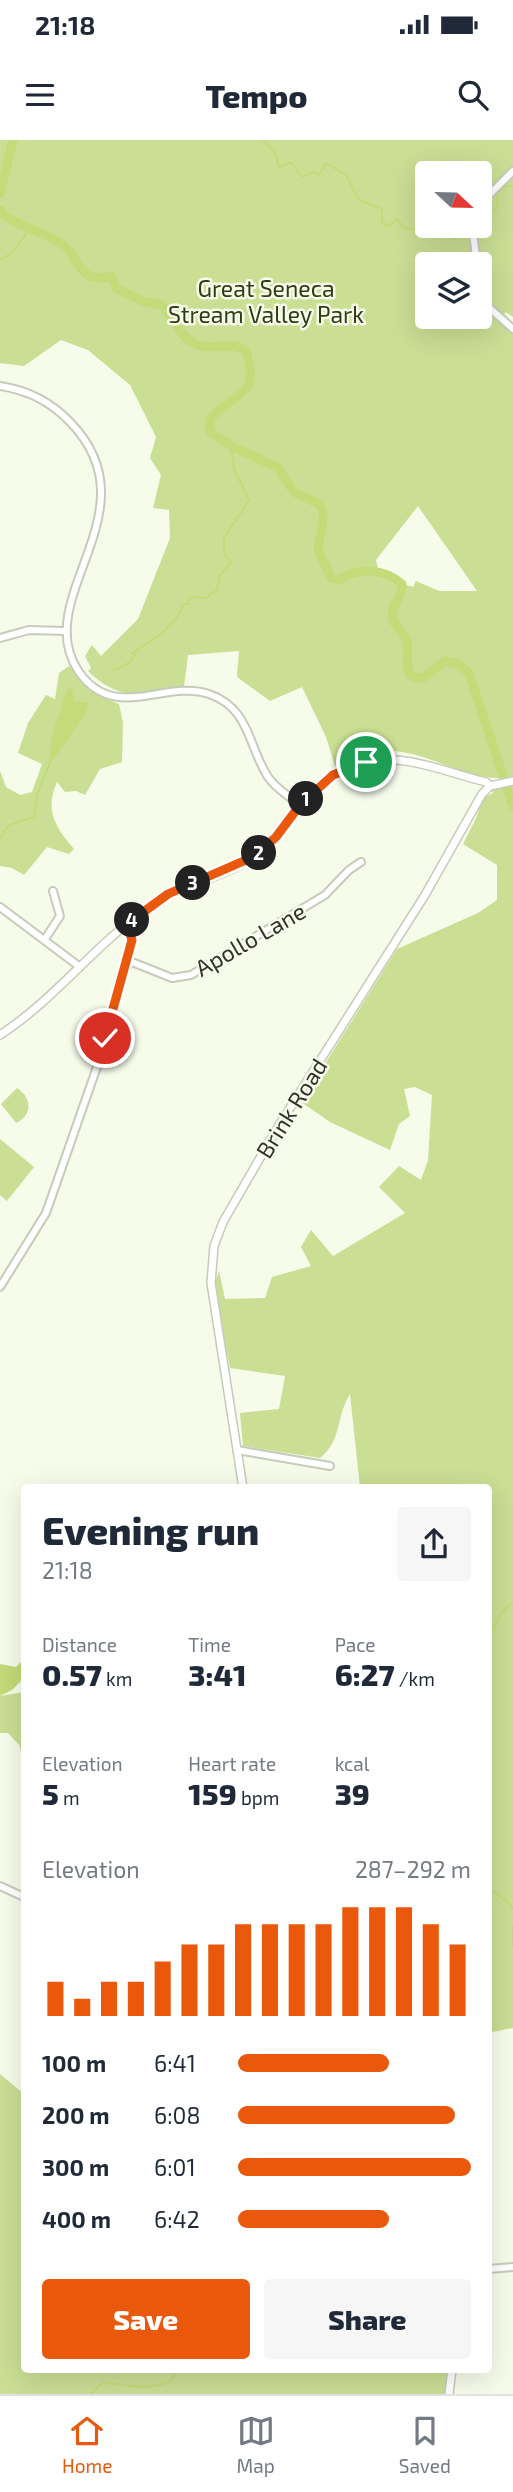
<!DOCTYPE html>
<html lang="en">
<head>
<meta charset="utf-8">
<style>
  body { margin:0; font-family:"Exo 2",sans-serif; background:#f6f6f7; color:#1f2937; height:100vh; display:flex; flex-direction:column; font-size:26px; white-space:nowrap }
  * { box-sizing:border-box; margin:0 }
  p { font-size:23px; color:#747a83 }
  .icon { flex:none; width:38px; height:38px; fill:none; stroke:currentColor; stroke-width:2; stroke-linecap:round; stroke-linejoin:round }
  .map { position:relative; flex:1; overflow:hidden }
  .sheet { position:absolute; left:21px; top:1344px; width:471px; height:889px; display:flex; flex-direction:column; background:#fff; border-radius:7px; box-shadow:0 7px 28px #0002 }
  .sheet>* { flex:none }
  .needle { width:46px; rotate:112deg }
  .tools { position:absolute; left:415px; top:21px; display:grid; gap:14px }
  .tools a { display:grid; place-items:center; width:77px; height:77px; border-radius:7px; background:#fff; box-shadow:0 7px 28px #0002; font-size:35px }
  .pin { position:absolute; display:grid; place-items:center; width:60px; height:60px; color:#fff; margin:-30px; border:4px solid #fff; border-radius:50%; box-shadow:0 2px 7px #0007 }
  .km { position:absolute; width:35px; height:35px; margin:-18px; border-radius:50%; background:#222; color:#fff; font-size:19px; line-height:35px; text-align:center }
  .round { display:grid; place-items:center; flex:none; width:74px; height:74px; border-radius:7px; background:#f6f6f7 }
  .head { display:flex; align-items:center; justify-content:space-between; height:119px; padding:0 21px }
  h1 { font-size:38px; font-weight:800; line-height:52px }
  .metrics { display:grid; grid-template-columns:repeat(3,1fr); gap:10px; height:119px; padding:7px 21px }
  .metrics div { display:grid; align-content:center }
  .metrics b { font-size:30px; font-weight:800 }
  .metrics small { font-size:19px; font-weight:400 }
  .metrics p { font-size:19px }
  .chart { height:196px; padding:14px 21px }
  .chart p { display:flex; justify-content:space-between }
  .chart svg { width:100%; height:126px; margin-top:7px; stroke:#ea580c; stroke-width:6 }
  .cta { display:flex; gap:14px; margin-top:auto; padding:14px 21px }
  .cta a { flex:1; height:80px; border-radius:7px; background:#ea580c; color:#fff; font-size:28px; font-weight:800; line-height:80px; text-align:center }
  .cta a+a { background:#f6f6f7; color:#1f2937 }
  ul { padding:0 21px; list-style:none; font-size:23px }
  li { display:grid; grid-template-columns:112px 84px 1fr; align-items:center; height:52px }
  li i { height:18px; border-radius:9px; background:#ea580c }
  .status { display:flex; justify-content:space-between; align-items:center; height:49px; padding:0 35px; background:#fff; direction:ltr }
  .status svg { height:19px; fill:currentColor }
  header { display:flex; justify-content:space-between; align-items:center; height:91px; padding:0 21px; background:#fff; font-size:32px; font-weight:800 }
  .dock { display:flex; justify-content:space-around; align-items:center; height:98px; border-top:2px solid #e0e1e3; background:#fff; font-size:19px; color:#747a83 }
  .dock a { display:grid; justify-items:center; gap:4px }
  .dock .on { color:#ea580c }
  .map>svg:first-child { display:block }
  .green { fill:#cade94; fill-rule:evenodd }
  .water { fill:#c3db79 }
  .lines { fill:none; stroke-linecap:round; stroke-linejoin:round }
  .stream { stroke:#c3db79; stroke-width:2 }
  .river { stroke:#c3db79; stroke-width:9 }
  .minor-casing { stroke:#c6cbbb; stroke-width:10 }
  .major-casing { stroke:#c6cbbb; stroke-width:10 }
  .minor { stroke:#fff; stroke-width:6 }
  .major { stroke:#fff; stroke-width:7 }
  .route-casing { stroke:#fff; stroke-width:14 }
  .route { stroke:#ea580c; stroke-width:9 }
  .labels { text-anchor:middle; dominant-baseline:central; stroke-width:5; stroke-linejoin:round; paint-order:stroke }
  .park-label { font-size:23px; fill:#323b13; stroke:#f6fbea }
  .street-label { font-size:23px; fill:#31332c; stroke:#f6fbea }
</style>
</head>
<body>
<div class="status"><b>21:18</b><svg viewBox="0 0 49 12"><path d="M0 12V9h3v3zM5 12V6h3v6zM10 12V3h3v9zM15 12V0h3v12zM26 1h20v11H26zM47 4h2v5h-2z"/></svg></div>
<header><svg class="icon" aria-label="menu" viewBox="0 0 24 24"><path d="M4 6h16M4 12h16M4 18h16"/></svg>Tempo<svg class="icon" aria-label="search" viewBox="0 0 24 24"><circle cx="10" cy="10" r="6"/><path d="M15 15l6 6"/></svg></header>
<div class="map">
<svg width="513" height="2254" viewBox="0 0 513 2254">
  <rect width="100%" height="100%" fill="#f6fbea"/>
  <g class="green">
    <path d="M0,0H513V177L506,172L499,181L513,193V637C469,645 427,608 382,611C367,611 349,621 335,626L326,597L302,547L270,561L237,537L239,511L188,515L184,546C144,555 121,563 88,531L91,528L85,516L92,505L101,516L138,479L170,398L169,370L153,368L161,335L150,318L156,297L130,245L88,210L61,200L24,226L0,223ZM427,33H480V86H427ZM427,124H480V177H427ZM418,366L477,451H439L416,441L413,447L402,444L378,429L376,420Z"/>
    <path d="M69,526C84,543 97,556 119,564L123,583L122,622L100,629L85,655L76,651L65,652L57,642C44,671 56,688 74,709L69,714L47,707L24,735L12,728L0,726V631L6,647L20,655L32,652L42,624L18,613L28,583L46,555L55,559L59,533Z"/>
    <path d="M513,645V1888L488,1893V1348L360,1347L350,1254C335,1278 343,1299 320,1318L243,1306L240,1273L279,1269L285,1236L230,1228L214,1145L219,1131L225,1159L265,1158L272,1137L311,1126L301,1107L311,1090L333,1116L405,1073L379,1047L399,1026L421,1040L428,1020L432,955L415,947L404,949L410,976L399,984L390,1010L330,982L301,962L397,809L478,773L497,760V725L463,704L477,676L482,658L493,653L491,647Z"/>
    <path d="M17,948C32,958 33,975 16,983L1,964Z"/>
    <path d="M0,999L34,1027L7,1061L0,1055Z"/>
    <path d="M24,1552V1620L19,1605L8,1593H0V1556Z"/>
    <path d="M0,1934L24,1954V2230H441L452,2231L449,2254H0Z"/>
  </g>
  <g class="water">
    <path d="M72,548L74,561L89,563L85,575L49,625L52,595L67,550Z"/>
    <path d="M24,1519V1541L22,1540L12,1550L0,1556V1524L16,1527Z"/>
  </g>
  <g class="lines">
    <g class="stream">
      <path d="M262,0L275,12L279,27L291,22L302,37L314,32L319,35L326,23L346,35L359,60L382,69V83L388,86L398,79L403,87L416,90L427,82"/>
      <path d="M480,84L497,68L498,53L506,46H513"/>
      <path d="M435,86L454,100L470,90"/>
      <path d="M0,120L12,113L31,87"/>
      <path d="M114,530L129,523L135,515L132,513C149,503 178,485 183,464H188L190,457L208,458L209,454L217,451L220,435L231,423L224,413V398L249,360L234,329L231,306"/>
      <path d="M0,699L9,685L34,677L37,655L50,622"/>
      <path d="M488,1494C498,1484 500,1468 513,1463"/>
      <path d="M488,1746C495,1757 507,1757 513,1768"/>
      <path d="M513,1787V1805"/>
      <path d="M90,2254L104,2242C128,2246 148,2251 171,2241L176,2230"/>
    </g>
    <g class="river">
      <path d="M0,54L13,0"/>
      <path d="M0,70C11,85 45,92 62,104C81,117 76,145 111,136L117,149L145,162L162,165C174,178 180,199 198,205C216,211 230,200 246,211C260,257 238,249 211,278L209,291L231,306L277,327L294,352L319,364L323,371V382L318,409L331,438L339,440C357,427 384,428 402,444C403,456 392,463 392,475C393,486 402,490 406,499C413,512 397,539 423,538L445,521L458,524L469,533L513,666"/>
    </g>
    <defs>
      <g id="minor">
        <path d="M480,64L513,31"/>
        <path d="M472,86L477,124"/>
        <path d="M480,145L484,163L513,189"/>
        <path d="M0,246C27,250 51,262 70,282C157,371 28,458 79,532C115,583 165,539 209,554C250,568 248,606 268,637C276,649 289,656 300,665"/>
        <path d="M0,498L29,490L65,491"/>
        <path d="M0,767L80,827"/>
        <path d="M45,799L60,776L53,751"/>
        <path d="M127,820L172,838L191,835L325,755L349,730L361,722"/>
        <path d="M0,1147L46,1073L98,924L132,800L127,784"/>
        <path d="M237,1310L330,1326"/>
        <path d="M0,1746L24,1757"/>
        <path d="M488,2129L513,2127"/>
      </g>
      <g id="major">
        <path d="M0,895C54,860 93,807 145,770C180,744 225,739 259,713C299,682 310,634 366,622C406,613 448,633 486,642L490,646"/>
        <path d="M243,1348L211,1143L214,1106L223,1082L278,987L425,755L482,654L490,646L513,641"/>
        <path d="M449,2254L452,2230"/>
      </g>
    </defs>
    <use href="#minor" class="minor-casing"/>
    <use href="#major" class="major-casing"/>
    <use href="#minor" class="minor"/>
    <use href="#major" class="major"/>
  </g>
  <g class="lines">
    <defs>
      <path id="route" d="M105,898L132,800L127,784L168,754L255,716L276,697L300,665L333,635L366,622"/>
    </defs>
    <use href="#route" class="route-casing"/>
    <use href="#route" class="route"/>
  </g>
  <g class="labels">
    <g class="park-label">
      <text x="266" y="148">Great Seneca<tspan x="266" dy="26">Stream Valley Park</tspan></text>
    </g>
    <g class="street-label">
      <text transform="translate(250 799) rotate(-30)">Apollo Lane</text>
      <text transform="translate(291 968) rotate(-58)">Brink Road</text>
    </g>
  </g>
</svg>
<div class="tools">
<a><svg class="needle" viewBox="-14 -14 28 28"><path d="M0-13l5 13h-10z" fill="#e53935"/><path d="M0 13l5-13h-10z" fill="#747a83"/></svg></a>
<a><svg class="icon" aria-label="layers" viewBox="0 0 24 24"><path d="M12 4l9 5-9 5-9-5zM3 14l9 5 9-5"/></svg></a>
</div>
<div class="pin" style="left:366px;top:622px;background:#1e9e55"><svg class="icon" aria-label="arrive" viewBox="0 0 24 24"><path d="M6 21V4h12l-3 4 3 4H6"/></svg></div>
<div class="pin" style="left:105px;top:898px;background:#d93025"><svg class="icon" aria-label="check" viewBox="0 0 24 24"><path d="M5 12l5 5 9-10"/></svg></div>
<b class="km" style="left:306px;top:659px">1</b>
<b class="km" style="left:259px;top:713px">2</b>
<b class="km" style="left:193px;top:743px">3</b>
<b class="km" style="left:132px;top:780px">4</b>
<section class="sheet">
<div class="head"><div><h1>Evening run</h1><p>21:18</p></div><a class="round"><svg class="icon" aria-label="share" viewBox="0 0 24 24"><path d="M12 15V3M7 8l5-5 5 5M5 13v7h14v-7"/></svg></a></div>
<div class="metrics">
<div><p>Distance</p><b>0.57<small> km</small></b></div>
<div><p>Time</p><b>3:41</b></div>
<div><p>Pace</p><b>6:27<small> /km</small></b></div>
</div>
<div class="metrics">
<div><p>Elevation</p><b>5<small> m</small></b></div>
<div><p>Heart rate</p><b>159<small> bpm</small></b></div>
<div><p>kcal</p><b>39</b></div>
</div>
<div class="chart"><p><span>Elevation</span>287–292 m</p>
<svg viewBox="0 0 160 44" preserveAspectRatio="none"><path d="M5 44V32M15 44V38M25 44V32M35 44V32M45 44V25M55 44V19M65 44V19M75 44V12M85 44V12M95 44V12M105 44V12M115 44V6M125 44V6M135 44V6M145 44V12M155 44V19"/></svg>
</div>
<ul>
<li><b>100 m</b>6:41<i style="width:65%"></i></li>
<li><b>200 m</b>6:08<i style="width:93%"></i></li>
<li><b>300 m</b>6:01<i style="width:100%"></i></li>
<li><b>400 m</b>6:42<i style="width:65%"></i></li>
</ul>
<div class="cta"><a>Save</a><a>Share</a></div>
</section>
</div>
<nav class="dock">
<a class="on"><svg class="icon" aria-label="home" viewBox="0 0 24 24"><path d="M3 11l9-7 9 7M6 9v11h12V9"/></svg>Home</a>
<a><svg class="icon" aria-label="map" viewBox="0 0 24 24"><path d="M3 6l6-2 6 2 6-2v14l-6 2-6-2-6 2zM9 4v14M15 6v14"/></svg>Map</a>
<a><svg class="icon" aria-label="saved" viewBox="0 0 24 24"><path d="M7 4h10v16l-5-4-5 4z"/></svg>Saved</a>
</nav>
</body>
</html>
